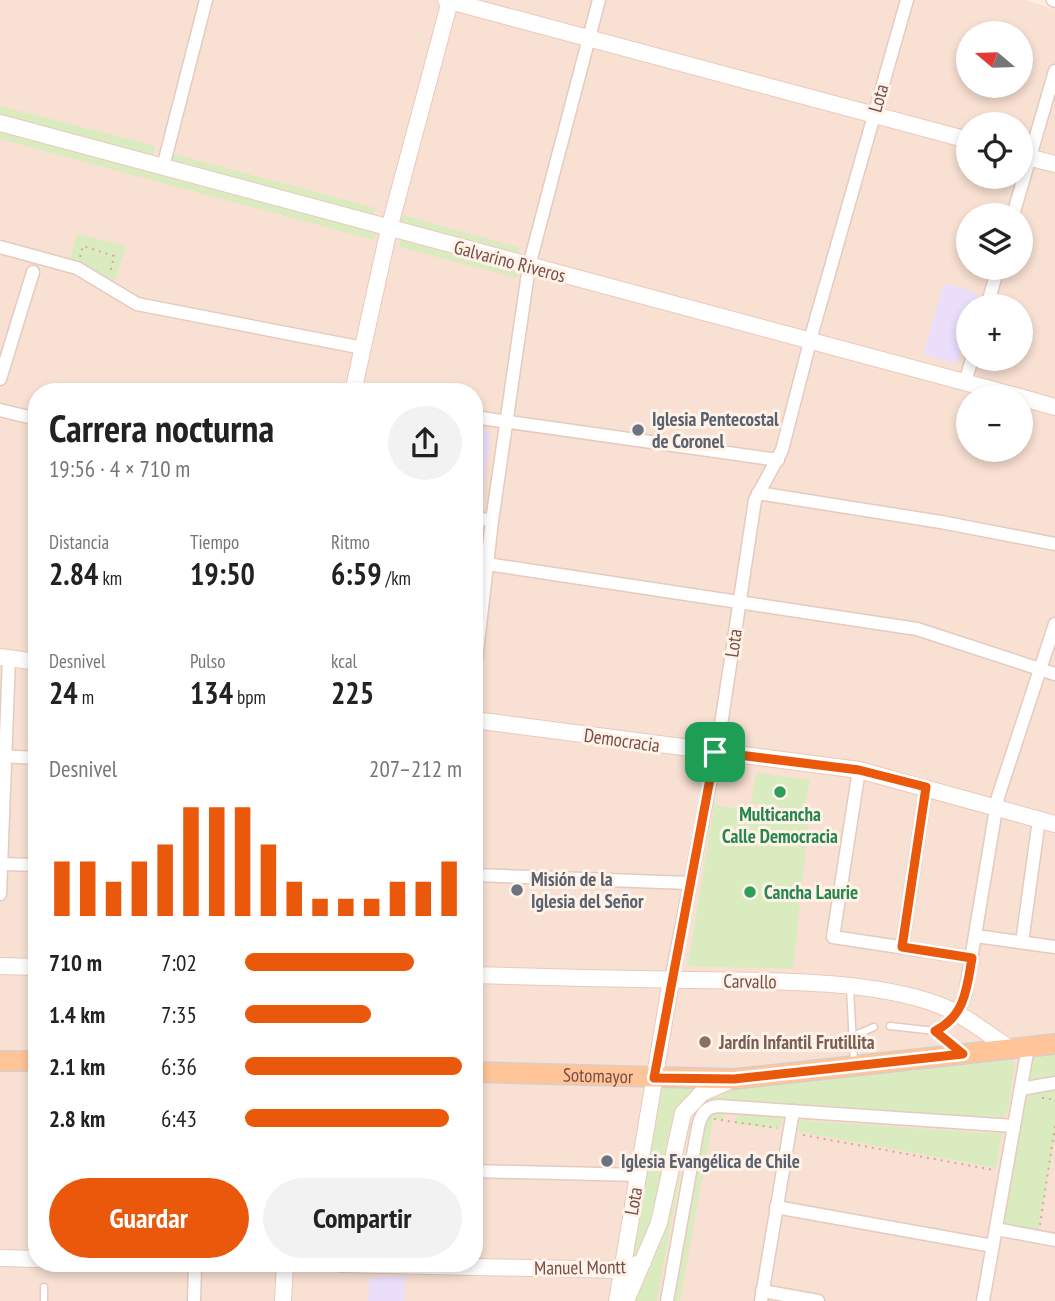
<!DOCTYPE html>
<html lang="es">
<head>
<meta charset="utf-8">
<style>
  body { margin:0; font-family:"PT Sans Narrow",sans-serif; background:#f2f2f2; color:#222; height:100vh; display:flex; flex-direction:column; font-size:26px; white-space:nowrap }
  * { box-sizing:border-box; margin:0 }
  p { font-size:23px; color:#767676 }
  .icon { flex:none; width:38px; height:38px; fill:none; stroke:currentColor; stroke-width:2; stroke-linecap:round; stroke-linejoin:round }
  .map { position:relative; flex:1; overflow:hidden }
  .panel { position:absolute; left:28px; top:383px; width:455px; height:889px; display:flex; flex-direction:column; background:#fff; border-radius:28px; box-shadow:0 4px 10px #0003 }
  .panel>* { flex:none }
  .needle { width:46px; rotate:289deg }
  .buttons { position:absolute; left:956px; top:21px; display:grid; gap:14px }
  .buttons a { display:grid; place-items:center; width:77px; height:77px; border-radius:50%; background:#fff; box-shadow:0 4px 10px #0003; font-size:35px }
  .pin { position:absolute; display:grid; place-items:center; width:60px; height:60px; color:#fff; margin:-30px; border-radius:14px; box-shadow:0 4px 10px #0006 }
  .round { display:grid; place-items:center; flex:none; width:74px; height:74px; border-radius:37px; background:#f2f2f2 }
  .headline { display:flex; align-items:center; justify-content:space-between; height:119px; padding:0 21px }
  h1 { font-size:38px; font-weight:700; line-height:52px }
  .stats { display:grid; grid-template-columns:repeat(3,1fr); gap:10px; height:119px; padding:7px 21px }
  .stats div { display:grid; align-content:center }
  .stats b { font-size:30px; font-weight:700 }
  .stats small { font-size:19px; font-weight:400 }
  .stats p { font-size:19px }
  .chart { height:196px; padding:14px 21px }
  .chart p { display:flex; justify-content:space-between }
  .chart svg { width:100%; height:126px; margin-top:7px; stroke:#ea580c; stroke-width:6 }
  .button { display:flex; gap:14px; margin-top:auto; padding:14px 21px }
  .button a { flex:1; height:80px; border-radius:42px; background:#ea580c; color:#fff; font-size:28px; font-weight:700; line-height:80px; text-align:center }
  .button a+a { background:#f2f2f2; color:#222 }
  ul { padding:0 21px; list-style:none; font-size:23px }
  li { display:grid; grid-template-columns:112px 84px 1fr; align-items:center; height:52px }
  li i { height:18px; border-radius:9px; background:#ea580c }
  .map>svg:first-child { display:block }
  .residential { fill:#f8e0d2; fill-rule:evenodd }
  .education { fill:#ebdefa }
  .green { fill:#daecbf }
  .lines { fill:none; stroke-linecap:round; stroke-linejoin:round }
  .lane-casing { stroke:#e5cabf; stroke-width:9 }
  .street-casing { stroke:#e5cabf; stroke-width:15 }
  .secondary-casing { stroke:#eac9bc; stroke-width:18 }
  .primary-casing { stroke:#d9cdcb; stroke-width:22 }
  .path { stroke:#daa79a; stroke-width:2; stroke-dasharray:2 5; stroke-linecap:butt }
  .lane { stroke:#fff; stroke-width:6 }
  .street { stroke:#fff; stroke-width:12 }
  .secondary { stroke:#fff; stroke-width:16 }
  .primary { stroke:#ffc497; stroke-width:19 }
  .route-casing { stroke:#fff; stroke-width:14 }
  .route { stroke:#ea580c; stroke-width:9 }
  .worship-dot { fill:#6b7280; stroke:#fff2e9; stroke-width:2.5 }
  .leisure-dot { fill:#2e9e5b; stroke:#fff2e9; stroke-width:2.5 }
  .education-dot { fill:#8d6e63; stroke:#fff2e9; stroke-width:2.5 }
  .labels { text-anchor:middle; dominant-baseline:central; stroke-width:6; stroke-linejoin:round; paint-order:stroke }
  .street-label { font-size:19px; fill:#774e46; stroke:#fff2e9 }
  .worship-label { font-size:19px; font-weight:bold; fill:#5b616d; stroke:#fff2e9; text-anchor:start }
  .leisure-label { font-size:19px; font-weight:bold; fill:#27864d; stroke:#fff2e9 }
  .education-label { font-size:19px; font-weight:bold; fill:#785e54; stroke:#fff2e9; text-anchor:start }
</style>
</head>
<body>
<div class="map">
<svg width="1055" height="1301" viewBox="0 0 1055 1301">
  <rect width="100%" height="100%" fill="#feede1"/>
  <path class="residential" d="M0,0H1026L1055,10V1301H0ZM968,33H1020V86H968ZM968,124H1020V177H968ZM968,215H1020V268H968ZM968,306H1020V359H968ZM37,392H474V1264H37ZM968,397H1020V450H968Z"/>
  <g class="education">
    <path d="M944,283L978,293L974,306H968V327L957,364L923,354Z"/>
    <path d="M474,429L487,431L491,436L480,509L474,507Z"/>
    <path d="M406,1276L404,1301H368L370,1277Z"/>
  </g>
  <g class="green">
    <path d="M0,106L155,146L152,158L0,117Z"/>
    <path d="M0,129L377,231L374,240L0,139Z"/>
    <path d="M173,154L375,208L372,218L170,164Z"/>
    <path d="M402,215L520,248L517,256L399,225Z"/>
    <path d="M77,234L126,246L115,281L70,258Z"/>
    <path d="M401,237L519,269L517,278L399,247Z"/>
    <path d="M756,773L810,780L804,812L751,804Z"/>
    <path d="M714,805L809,819L793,969L688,966Z"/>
    <path d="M1055,1055V1076L1026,1080L1025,1057Z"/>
    <path d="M1012,1060L1015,1063L1008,1110L1001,1119L710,1103L698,1107L691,1117L657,1301H630L688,1114L695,1103L727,1088Z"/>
    <path d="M701,1082C692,1093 680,1102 674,1116C659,1157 667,1231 631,1262L661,1085Z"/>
    <path d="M1055,1085V1137L1038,1230L1004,1225L1027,1093Z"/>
    <path d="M713,1112L725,1113L724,1120L713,1119L680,1301H672L705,1117Z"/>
    <path d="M737,1114L782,1118L780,1129L735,1124Z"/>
    <path d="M797,1120L1002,1134L996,1168L795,1131Z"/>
  </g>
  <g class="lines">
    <defs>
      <g id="lane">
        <path d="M850,988L854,1064"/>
        <path d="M890,1026L935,1031L956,1049"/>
        <path d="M935,1031L956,1015"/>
        <path d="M853,1036L874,1027"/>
        <path d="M44,1301V1287"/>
      </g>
      <g id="street">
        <path d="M1053,0L1055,1"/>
        <path d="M163,167L206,0"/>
        <path d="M1013,215L1055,71"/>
        <path d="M0,247L77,268L137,304L363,348"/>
        <path d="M987,306L998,268"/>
        <path d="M0,379L33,272"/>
        <path d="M965,382L972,359"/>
        <path d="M0,410L37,419"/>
        <path d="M474,417L778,460"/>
        <path d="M758,493L941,522L1055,544"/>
        <path d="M474,517L492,521"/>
        <path d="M487,564L917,629L1055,674"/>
        <path d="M474,678L492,521L529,266L599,0"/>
        <path d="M0,756L37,758"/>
        <path d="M859,770L833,937L972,958"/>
        <path d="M1,864L37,865"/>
        <path d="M474,875L689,883"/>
        <path d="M0,894L9,658"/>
        <path d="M976,936L1055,947"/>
        <path d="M1022,942L1039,820"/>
        <path d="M902,947L926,787"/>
        <path d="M671,980L719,738L755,500L782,450L814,326L907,0"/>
        <path d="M957,1014L965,995L998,797L1055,624"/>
        <path d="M1021,1089L1055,1083"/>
        <path d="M474,1171L638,1175"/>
        <path d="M776,1207L993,1246"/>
        <path d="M996,1229L1055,1240"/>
        <path d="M762,1291L818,1301"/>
        <path d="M194,1301L195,1264"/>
        <path d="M667,1301L698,1127C701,1115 705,1107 718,1106L1014,1126"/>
        <path d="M761,1301L793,1111"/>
        <path d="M983,1301L1028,1047"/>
      </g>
      <g id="secondary">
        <path d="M446,0L968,140"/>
        <path d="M0,123L1020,397"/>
        <path d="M1020,155L1055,164"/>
        <path d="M353,392L389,229L450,1"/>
        <path d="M1020,397L1055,407"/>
        <path d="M0,657L37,662"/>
        <path d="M474,720L859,770L1055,824"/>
        <path d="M0,966L37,967"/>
        <path d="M474,975C547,977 619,979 692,980C765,981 871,979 939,1005C965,1015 987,1034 1011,1049"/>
        <path d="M0,1258L37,1259"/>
        <path d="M340,1264L621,1270L643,1262"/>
        <path d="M283,1301L285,1264"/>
        <path d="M617,1301L671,980"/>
        <path d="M626,1301L659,1223L683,1113L702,1093L732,1080"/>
      </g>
      <g id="primary">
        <path d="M0,1061H37"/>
        <path id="s1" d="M474,1072L734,1079L1055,1044"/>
      </g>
    </defs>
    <use href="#lane" class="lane-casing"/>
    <use href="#street" class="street-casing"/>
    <use href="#secondary" class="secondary-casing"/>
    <use href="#primary" class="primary-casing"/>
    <g class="path">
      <path d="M80,257L83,246L114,256L110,273"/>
      <path d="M1042,1098L1055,1100"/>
      <path d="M714,1119L777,1128"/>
      <path d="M803,1135L994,1170"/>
      <path d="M1040,1225L1055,1126"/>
    </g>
    <use href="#lane" class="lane"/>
    <use href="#street" class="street"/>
    <use href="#secondary" class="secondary"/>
    <use href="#primary" class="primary"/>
  </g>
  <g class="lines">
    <defs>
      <path id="route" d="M715,752L859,770L926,787L902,947L972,958C967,988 965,1016 935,1031L963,1054L734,1079L654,1078Z"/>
    </defs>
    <use href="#route" class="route-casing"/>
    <use href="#route" class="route"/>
  </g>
  <g class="worship-dot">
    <circle cx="638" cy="430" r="7"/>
    <circle cx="517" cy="890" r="7"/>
    <circle cx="607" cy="1161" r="7"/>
  </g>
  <g class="leisure-dot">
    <circle cx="780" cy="792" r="7"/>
    <circle cx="750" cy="892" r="7"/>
  </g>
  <circle class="education-dot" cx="705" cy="1042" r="7"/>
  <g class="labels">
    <g class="street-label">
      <text transform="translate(878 98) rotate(-74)">Lota</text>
      <text transform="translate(510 261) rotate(15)">Galvarino Riveros</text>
      <text transform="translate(733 643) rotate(-82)">Lota</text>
      <text transform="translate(622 740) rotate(8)">Democracia</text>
      <text transform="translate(750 981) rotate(1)">Carvallo</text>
      <text stroke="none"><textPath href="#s1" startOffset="124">Sotomayor</textPath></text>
      <text transform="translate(633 1201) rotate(-80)">Lota</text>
      <text transform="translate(580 1267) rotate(-1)">Manuel Montt</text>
    </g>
    <g class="worship-label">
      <text x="652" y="419">Iglesia Pentecostal<tspan x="652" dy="22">de Coronel</tspan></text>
      <text x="531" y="879">Misión de la<tspan x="531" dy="22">Iglesia del Señor</tspan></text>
      <text x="621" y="1161">Iglesia Evangélica de Chile</text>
    </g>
    <g class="leisure-label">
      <text x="780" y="814">Multicancha<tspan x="780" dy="22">Calle Democracia</tspan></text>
      <text x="764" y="892" text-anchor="start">Cancha Laurie</text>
    </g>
    <g class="education-label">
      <text x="719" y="1042">Jardín Infantil Frutillita</text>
    </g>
  </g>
</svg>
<div class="buttons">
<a><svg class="needle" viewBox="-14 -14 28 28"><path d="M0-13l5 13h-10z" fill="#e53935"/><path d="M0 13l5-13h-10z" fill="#767676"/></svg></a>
<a><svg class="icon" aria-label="locate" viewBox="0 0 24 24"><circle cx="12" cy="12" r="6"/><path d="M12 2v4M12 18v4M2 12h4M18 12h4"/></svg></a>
<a><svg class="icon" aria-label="layers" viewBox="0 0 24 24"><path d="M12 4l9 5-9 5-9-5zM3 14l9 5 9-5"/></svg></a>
<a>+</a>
<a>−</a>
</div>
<div class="pin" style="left:715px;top:752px;background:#1e9e55"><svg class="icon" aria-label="arrive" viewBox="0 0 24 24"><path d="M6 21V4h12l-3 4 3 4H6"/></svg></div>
<section class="panel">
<div class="headline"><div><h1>Carrera nocturna</h1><p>19:56 · 4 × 710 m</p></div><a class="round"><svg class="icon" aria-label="share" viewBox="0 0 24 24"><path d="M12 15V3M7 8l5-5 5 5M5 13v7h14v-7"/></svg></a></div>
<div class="stats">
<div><p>Distancia</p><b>2.84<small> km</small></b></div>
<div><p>Tiempo</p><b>19:50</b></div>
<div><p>Ritmo</p><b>6:59<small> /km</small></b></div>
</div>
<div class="stats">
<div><p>Desnivel</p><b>24<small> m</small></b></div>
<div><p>Pulso</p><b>134<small> bpm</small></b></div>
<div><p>kcal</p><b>225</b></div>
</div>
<div class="chart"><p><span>Desnivel</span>207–212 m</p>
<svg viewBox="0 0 160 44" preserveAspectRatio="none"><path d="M5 44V25M15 44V25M25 44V32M35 44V25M45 44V19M55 44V6M65 44V6M75 44V6M85 44V19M95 44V32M105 44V38M115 44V38M125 44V38M135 44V32M145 44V32M155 44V25"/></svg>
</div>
<ul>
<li><b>710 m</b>7:02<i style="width:78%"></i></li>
<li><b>1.4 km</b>7:35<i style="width:58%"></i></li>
<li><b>2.1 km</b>6:36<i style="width:100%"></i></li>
<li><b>2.8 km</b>6:43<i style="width:94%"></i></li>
</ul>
<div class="button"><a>Guardar</a><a>Compartir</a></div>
</section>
</div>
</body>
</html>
